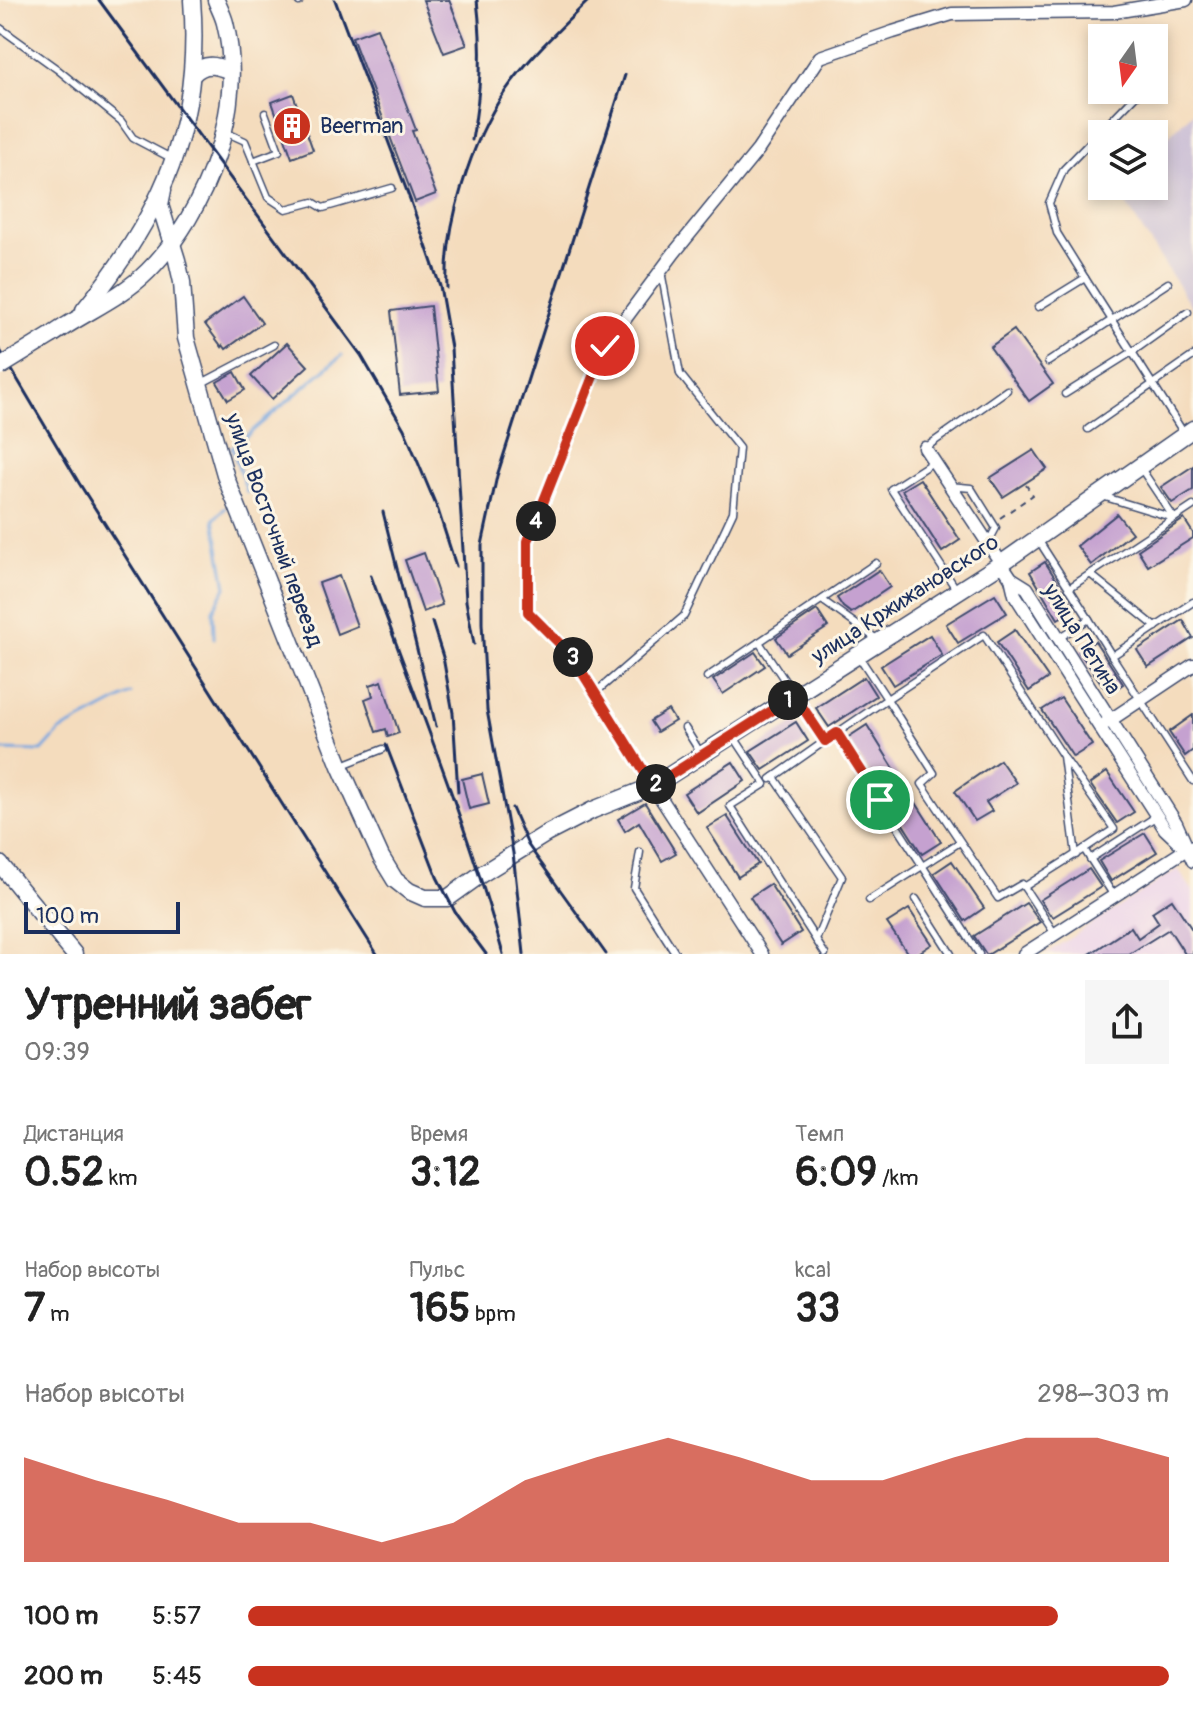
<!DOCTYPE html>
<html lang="ru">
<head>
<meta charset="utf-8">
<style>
  body { margin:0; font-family:Pangolin,sans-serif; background:#f6f6f6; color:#222; height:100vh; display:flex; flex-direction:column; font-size:30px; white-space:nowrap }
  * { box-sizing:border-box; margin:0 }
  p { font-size:26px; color:#767676 }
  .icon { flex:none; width:44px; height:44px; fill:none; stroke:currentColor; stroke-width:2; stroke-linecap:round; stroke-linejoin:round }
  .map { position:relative; height:954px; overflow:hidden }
  .drawer { display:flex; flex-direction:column; background:#fff; flex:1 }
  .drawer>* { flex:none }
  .needle { width:52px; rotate:194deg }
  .fabs { position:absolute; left:1088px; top:24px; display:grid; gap:16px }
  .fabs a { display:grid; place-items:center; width:80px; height:80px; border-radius:0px; background:#fff; box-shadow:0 4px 12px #0003; font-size:40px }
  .scale { position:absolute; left:24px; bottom:20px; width:156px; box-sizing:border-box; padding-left:8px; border:4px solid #1b2f5e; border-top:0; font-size:22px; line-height:28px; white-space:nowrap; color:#1b2f5e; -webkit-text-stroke:6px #fcf5e5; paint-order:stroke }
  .pin { position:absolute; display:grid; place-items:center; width:68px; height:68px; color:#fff; margin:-34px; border:4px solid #fff; border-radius:50%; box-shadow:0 2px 8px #0007 }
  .km { position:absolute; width:40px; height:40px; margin:-20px; border-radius:50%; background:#222; color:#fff; font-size:22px; line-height:40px; text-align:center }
  .round { display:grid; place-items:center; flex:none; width:84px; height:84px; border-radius:0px; background:#f6f6f6 }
  .overview { display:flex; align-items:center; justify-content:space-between; height:136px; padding:0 24px }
  h1 { font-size:44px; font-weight:800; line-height:60px }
  .stats { display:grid; grid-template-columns:repeat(3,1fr); gap:12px; height:136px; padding:8px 24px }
  .stats div { display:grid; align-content:center }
  .stats b { font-size:40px; font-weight:800 }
  .stats small { font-size:22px; font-weight:400 }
  .stats p { font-size:22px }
  .chart { height:224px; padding:16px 24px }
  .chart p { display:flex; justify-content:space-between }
  .chart svg { width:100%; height:144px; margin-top:8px; fill:#c8321e; opacity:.7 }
  ul { padding:0 24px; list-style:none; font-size:26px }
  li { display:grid; grid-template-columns:128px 96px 1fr; align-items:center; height:60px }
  li i { height:20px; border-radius:10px; background:#c8321e }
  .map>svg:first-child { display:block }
  .built { fill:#ebd1eb }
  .industrial { fill:#cbbfd5 }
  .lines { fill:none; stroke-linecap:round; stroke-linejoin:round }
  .stream { stroke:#74a5df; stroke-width:3 }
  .building { fill:#c5a1d0 }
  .service-casing { stroke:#3c496c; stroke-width:9 }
  .minor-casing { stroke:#3c496c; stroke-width:15 }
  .tertiary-casing { stroke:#3c496c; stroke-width:19 }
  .path { stroke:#3c496c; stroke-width:2; stroke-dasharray:6 6; stroke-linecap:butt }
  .service { stroke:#fff; stroke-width:6 }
  .minor { stroke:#fff; stroke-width:12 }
  .tertiary { stroke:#fff; stroke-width:16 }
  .rail { stroke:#1b2f5e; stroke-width:3 }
  .tertiary-bridge-casing { stroke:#3c496c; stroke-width:19; stroke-linecap:butt }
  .tertiary-bridge { stroke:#fff; stroke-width:16 }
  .route-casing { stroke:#fff; stroke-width:16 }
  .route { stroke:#c8321e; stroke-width:10 }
  .labels { text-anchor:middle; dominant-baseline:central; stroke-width:6; stroke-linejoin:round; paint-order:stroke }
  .poi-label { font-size:22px; fill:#1b2f5e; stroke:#fcf5e5; text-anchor:start }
  .street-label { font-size:22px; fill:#1b2f5e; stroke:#fcf5e5 }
</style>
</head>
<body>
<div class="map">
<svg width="1193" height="954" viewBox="0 0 1193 954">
  <rect width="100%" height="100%" fill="#fcf5e5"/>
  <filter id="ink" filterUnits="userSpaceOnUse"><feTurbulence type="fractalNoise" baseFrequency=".0125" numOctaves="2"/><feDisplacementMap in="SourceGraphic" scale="16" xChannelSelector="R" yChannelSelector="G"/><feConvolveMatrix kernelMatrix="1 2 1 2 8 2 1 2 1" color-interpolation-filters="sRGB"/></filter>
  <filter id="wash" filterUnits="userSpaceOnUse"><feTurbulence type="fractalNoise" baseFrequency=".006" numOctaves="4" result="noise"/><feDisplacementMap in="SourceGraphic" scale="32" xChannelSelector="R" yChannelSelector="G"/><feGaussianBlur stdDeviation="1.8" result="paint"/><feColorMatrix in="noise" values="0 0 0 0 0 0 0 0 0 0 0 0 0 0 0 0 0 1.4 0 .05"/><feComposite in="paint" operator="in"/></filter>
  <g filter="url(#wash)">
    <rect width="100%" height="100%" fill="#f4dcbd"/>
    <path class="built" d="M1178,869L1193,891V954H1045Z"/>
    <path class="industrial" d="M1193,112V309L1115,187L1154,186V150Z"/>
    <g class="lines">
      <g class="stream">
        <path d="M247,492L232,448L342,355"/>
        <path d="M214,638L213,610L226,587L214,519L225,508"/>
        <path d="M0,750L42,751L60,731L131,694"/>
      </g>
    </g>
    <g id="blocks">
      <g class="building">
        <path d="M423,0H449L467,45L444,53Z"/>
        <path d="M377,28L416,130L412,131L436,194L415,202L352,37Z"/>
        <path d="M293,94L313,150L292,158L272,102Z"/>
        <path d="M243,296L262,323L226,349L223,345L222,347L205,324Z"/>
        <path d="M430,306L439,391L400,395L391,311Z"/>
        <path d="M1014,330L1053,384L1029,401L990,347Z"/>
        <path d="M287,343L308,366L272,399L251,376Z"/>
        <path d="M235,372L245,390L228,400L217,382Z"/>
        <path d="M1034,450L1047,469L1003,497L990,478Z"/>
        <path d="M1193,466V490L1172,503L1161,487Z"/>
        <path d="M920,479L960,540L942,552L902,490Z"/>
        <path d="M1117,514L1132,533L1091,565L1077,546Z"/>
        <path d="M1184,519L1193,533V538L1148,566L1138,550Z"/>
        <path d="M424,553L442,605L423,612L405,560Z"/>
        <path d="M1045,562L1075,609L1058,619L1030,572Z"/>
        <path d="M879,570L890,587L851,613L843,607L837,598Z"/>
        <path d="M339,576L357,626L337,634L319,583Z"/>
        <path d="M995,594L1007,613L958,643L946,624Z"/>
        <path d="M817,610L828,627L787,654L776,638Z"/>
        <path d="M1183,620L1193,638L1148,667L1137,650Z"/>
        <path d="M1015,630L1048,678L1029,691L997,642Z"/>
        <path d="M930,635L942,655L893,685L881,666Z"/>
        <path d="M1095,641L1123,684L1109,694L1079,652Z"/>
        <path d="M755,652L765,666L723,694L713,680Z"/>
        <path d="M864,677L876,696L829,727L816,708Z"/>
        <path d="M382,681L399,733L388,737L386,729L376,732L365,699L373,696L370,685Z"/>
        <path d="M1061,698L1092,745L1073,757L1042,710Z"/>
        <path d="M668,710L675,721L657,732L650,721Z"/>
        <path d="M1193,715V750L1185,756L1169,732Z"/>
        <path d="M796,722L808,741L763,770L750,751Z"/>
        <path d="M867,725L898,775L879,787L847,738Z"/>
        <path d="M1000,760L1016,783L986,802L992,811L975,821L955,791Z"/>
        <path d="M733,762L745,781L697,813L684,793Z"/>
        <path d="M1107,772L1134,812L1117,823L1090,784Z"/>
        <path d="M482,774L489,804L469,809L462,779Z"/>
        <path d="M911,795L941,842L922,854L892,807Z"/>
        <path d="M645,803L676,853L662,861L639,822L625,831L618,819Z"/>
        <path d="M727,816L758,864L738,877L707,828Z"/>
        <path d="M1145,833L1157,852L1111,881L1099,861Z"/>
        <path d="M952,861L984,908L965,921L934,873Z"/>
        <path d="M1089,869L1101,887L1053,917L1051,914L1050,915L1040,900Z"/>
        <path d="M770,884L801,932L781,945L750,897Z"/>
        <path d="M1172,899L1193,931V954H1185L1169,929L1129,954H1090L1131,927L1138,938L1159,923L1152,912Z"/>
        <path d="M1026,903L1040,922L989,954H986L974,936Z"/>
        <path d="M909,909L932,944L917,954H908L887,923Z"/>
      </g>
    </g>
  </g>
  <g filter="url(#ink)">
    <use href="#blocks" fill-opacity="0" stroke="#3c496c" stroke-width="2"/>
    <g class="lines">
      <defs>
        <g id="service">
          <path d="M298,0L299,2"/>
          <path d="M0,28L57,69L121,121L133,138L171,158"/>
          <path d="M225,132L245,141L268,197L286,209L313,202L323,208L392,188"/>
          <path d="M253,161L279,151L265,113"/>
          <path d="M1085,278L1057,233L1049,203L1064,169L1141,90"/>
          <path d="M1038,307L1085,278L1185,435"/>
          <path d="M605,346L528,541V612L572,656L651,783"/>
          <path d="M1048,362L1168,283"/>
          <path d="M200,384L274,345"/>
          <path d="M1065,394L1132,352L1188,312"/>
          <path d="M1088,429L1193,356"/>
          <path d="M925,448L1007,390"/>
          <path d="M933,462L891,489L956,589"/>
          <path d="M950,486L971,488L996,528L988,543"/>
          <path d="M1102,496L1174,518L1140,467"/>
          <path d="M1039,541L1089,619L1059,638"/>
          <path d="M876,563L759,642L825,741L887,699L934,773L922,784L998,898L1022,884L1055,934"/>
          <path d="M1090,574L1156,627"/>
          <path d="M1069,588L1193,506"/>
          <path d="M822,600L878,640"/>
          <path d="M1193,602L1112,656L1193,781"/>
          <path d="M1089,619L1112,656"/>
          <path d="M858,655L887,699L984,635L1063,756L1076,855"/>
          <path d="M707,677L759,642"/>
          <path d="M595,693L684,616L733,512L739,448L680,374L661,271"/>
          <path d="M685,728L700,752"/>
          <path d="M837,733L979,954"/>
          <path d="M734,737L765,784L730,806L825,954"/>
          <path d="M1065,759L1114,829L1084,849"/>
          <path d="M340,766L383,749"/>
          <path d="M774,777L842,877L816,940"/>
          <path d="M771,779L825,741"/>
          <path d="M640,852L634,888L676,954"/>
          <path d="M1090,859L1157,816"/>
          <path d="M1024,887L1084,849L1114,896"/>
          <path d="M916,899L951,954"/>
          <path d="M869,900L960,842"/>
        </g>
        <g id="minor">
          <path d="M605,346L674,253L758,150L820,57L893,32L952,14L1114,12L1186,0"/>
          <path d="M925,448L1011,578L1027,588L1176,823L1193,861"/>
          <path d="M1011,578L1015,595L1165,829L1183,846"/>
          <path d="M1106,723L1193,665"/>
          <path d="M653,786L762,954"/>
          <path d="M1024,954L1190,847"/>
        </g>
        <g id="tertiary">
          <path d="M193,74C205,62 216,65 230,71"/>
          <path d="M163,190L160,205L177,260L182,282L186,338L226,478L340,766L381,857L395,880L409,891L425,898H448L480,875L546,834L593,810L653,786L1002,563L1193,429"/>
          <path d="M84,310C162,214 202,126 192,0"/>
          <path d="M52,335C83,313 121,298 148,271C208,211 246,106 225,23C223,15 219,8 216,0"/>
          <path d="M0,864L74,954"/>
        </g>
      </defs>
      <use href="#service" class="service-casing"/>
      <use href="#minor" class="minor-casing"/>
      <use href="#tertiary" class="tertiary-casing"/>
      <path class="path" d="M1000,518L1033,495L1026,485"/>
      <use href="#service" class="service"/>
      <use href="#minor" class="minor"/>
      <use href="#tertiary" class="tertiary"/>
      <g class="rail">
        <path d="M99,0L361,355L404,429L438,510L456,566"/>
        <path d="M335,0L411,202L440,286L451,348L466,601L474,644"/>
        <path d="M472,140C481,90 483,50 477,0"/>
        <path d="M447,288C444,226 471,141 506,90C529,57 561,28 589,0"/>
        <path d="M0,350L79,483L377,954"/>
        <path d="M383,512L436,726"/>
        <path d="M371,576C417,701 467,825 503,954"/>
        <path d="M432,622L443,657L453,713L458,792"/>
        <path d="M386,745L437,877L455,912L486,954"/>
        <path d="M512,808L528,845L606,954"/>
        <path d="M524,954L513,853L487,710L482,623V545L497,476L625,75"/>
      </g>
      <defs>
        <path id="tertiary-bridge" d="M0,367L52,335"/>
      </defs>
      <use href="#tertiary-bridge" class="tertiary-bridge-casing"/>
      <use href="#tertiary-bridge" class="tertiary-bridge"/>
    </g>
  </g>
  <g class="lines" filter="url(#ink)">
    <defs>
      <path id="route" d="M605,346L528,541V612L572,656L653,786L795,696L825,741L837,733L880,800"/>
    </defs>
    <use href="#route" class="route-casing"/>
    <use href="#route" class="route"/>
  </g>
  <defs>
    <symbol id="building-disc" viewBox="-11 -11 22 22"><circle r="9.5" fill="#c8321e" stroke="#fcf5e5"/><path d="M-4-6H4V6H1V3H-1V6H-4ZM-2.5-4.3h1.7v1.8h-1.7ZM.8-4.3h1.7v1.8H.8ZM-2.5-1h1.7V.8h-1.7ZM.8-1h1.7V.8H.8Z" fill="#fff"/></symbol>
  </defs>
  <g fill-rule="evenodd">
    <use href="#building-disc" x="270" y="104" width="44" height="44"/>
  </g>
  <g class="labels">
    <g class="poi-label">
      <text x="320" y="126">Beerman</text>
    </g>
    <g class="street-label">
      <text transform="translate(274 530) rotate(70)">улица Восточный переезд</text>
      <text transform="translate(905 599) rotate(-33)">улица Кржижановского</text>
      <text transform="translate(1082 639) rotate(58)">улица Петина</text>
    </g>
  </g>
</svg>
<div class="fabs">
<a><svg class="needle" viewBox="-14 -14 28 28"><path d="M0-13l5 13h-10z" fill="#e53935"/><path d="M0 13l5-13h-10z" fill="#767676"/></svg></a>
<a><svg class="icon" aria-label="layers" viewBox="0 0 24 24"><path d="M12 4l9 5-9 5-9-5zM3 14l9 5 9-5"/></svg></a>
</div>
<div class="scale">100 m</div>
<div class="pin" style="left:880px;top:800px;background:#1e9e55"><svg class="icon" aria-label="arrive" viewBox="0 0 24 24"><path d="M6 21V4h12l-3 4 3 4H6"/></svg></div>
<div class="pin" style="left:605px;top:346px;background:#d93025"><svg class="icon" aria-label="check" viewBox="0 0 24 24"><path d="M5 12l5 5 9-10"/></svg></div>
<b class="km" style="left:788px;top:700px">1</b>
<b class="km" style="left:656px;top:784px">2</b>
<b class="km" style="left:573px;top:657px">3</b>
<b class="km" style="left:536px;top:521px">4</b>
</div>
<section class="drawer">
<div class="overview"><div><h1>Утренний забег</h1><p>09:39</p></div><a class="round"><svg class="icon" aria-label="share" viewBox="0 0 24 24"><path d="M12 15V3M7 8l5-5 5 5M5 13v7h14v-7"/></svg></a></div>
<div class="stats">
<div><p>Дистанция</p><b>0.52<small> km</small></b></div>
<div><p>Время</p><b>3:12</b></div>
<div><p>Темп</p><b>6:09<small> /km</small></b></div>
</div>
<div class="stats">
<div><p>Набор высоты</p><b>7<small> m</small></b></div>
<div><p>Пульс</p><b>165<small> bpm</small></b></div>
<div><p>kcal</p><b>33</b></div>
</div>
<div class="chart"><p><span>Набор высоты</span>298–303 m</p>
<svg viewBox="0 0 160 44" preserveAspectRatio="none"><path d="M0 44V12L10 19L20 25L30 32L40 32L50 38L60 32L70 19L80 12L90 6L100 12L110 19L120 19L130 12L140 6L150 6L160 12V44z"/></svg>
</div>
<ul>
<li><b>100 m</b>5:57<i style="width:88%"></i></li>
<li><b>200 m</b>5:45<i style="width:100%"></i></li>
</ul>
</section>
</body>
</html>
